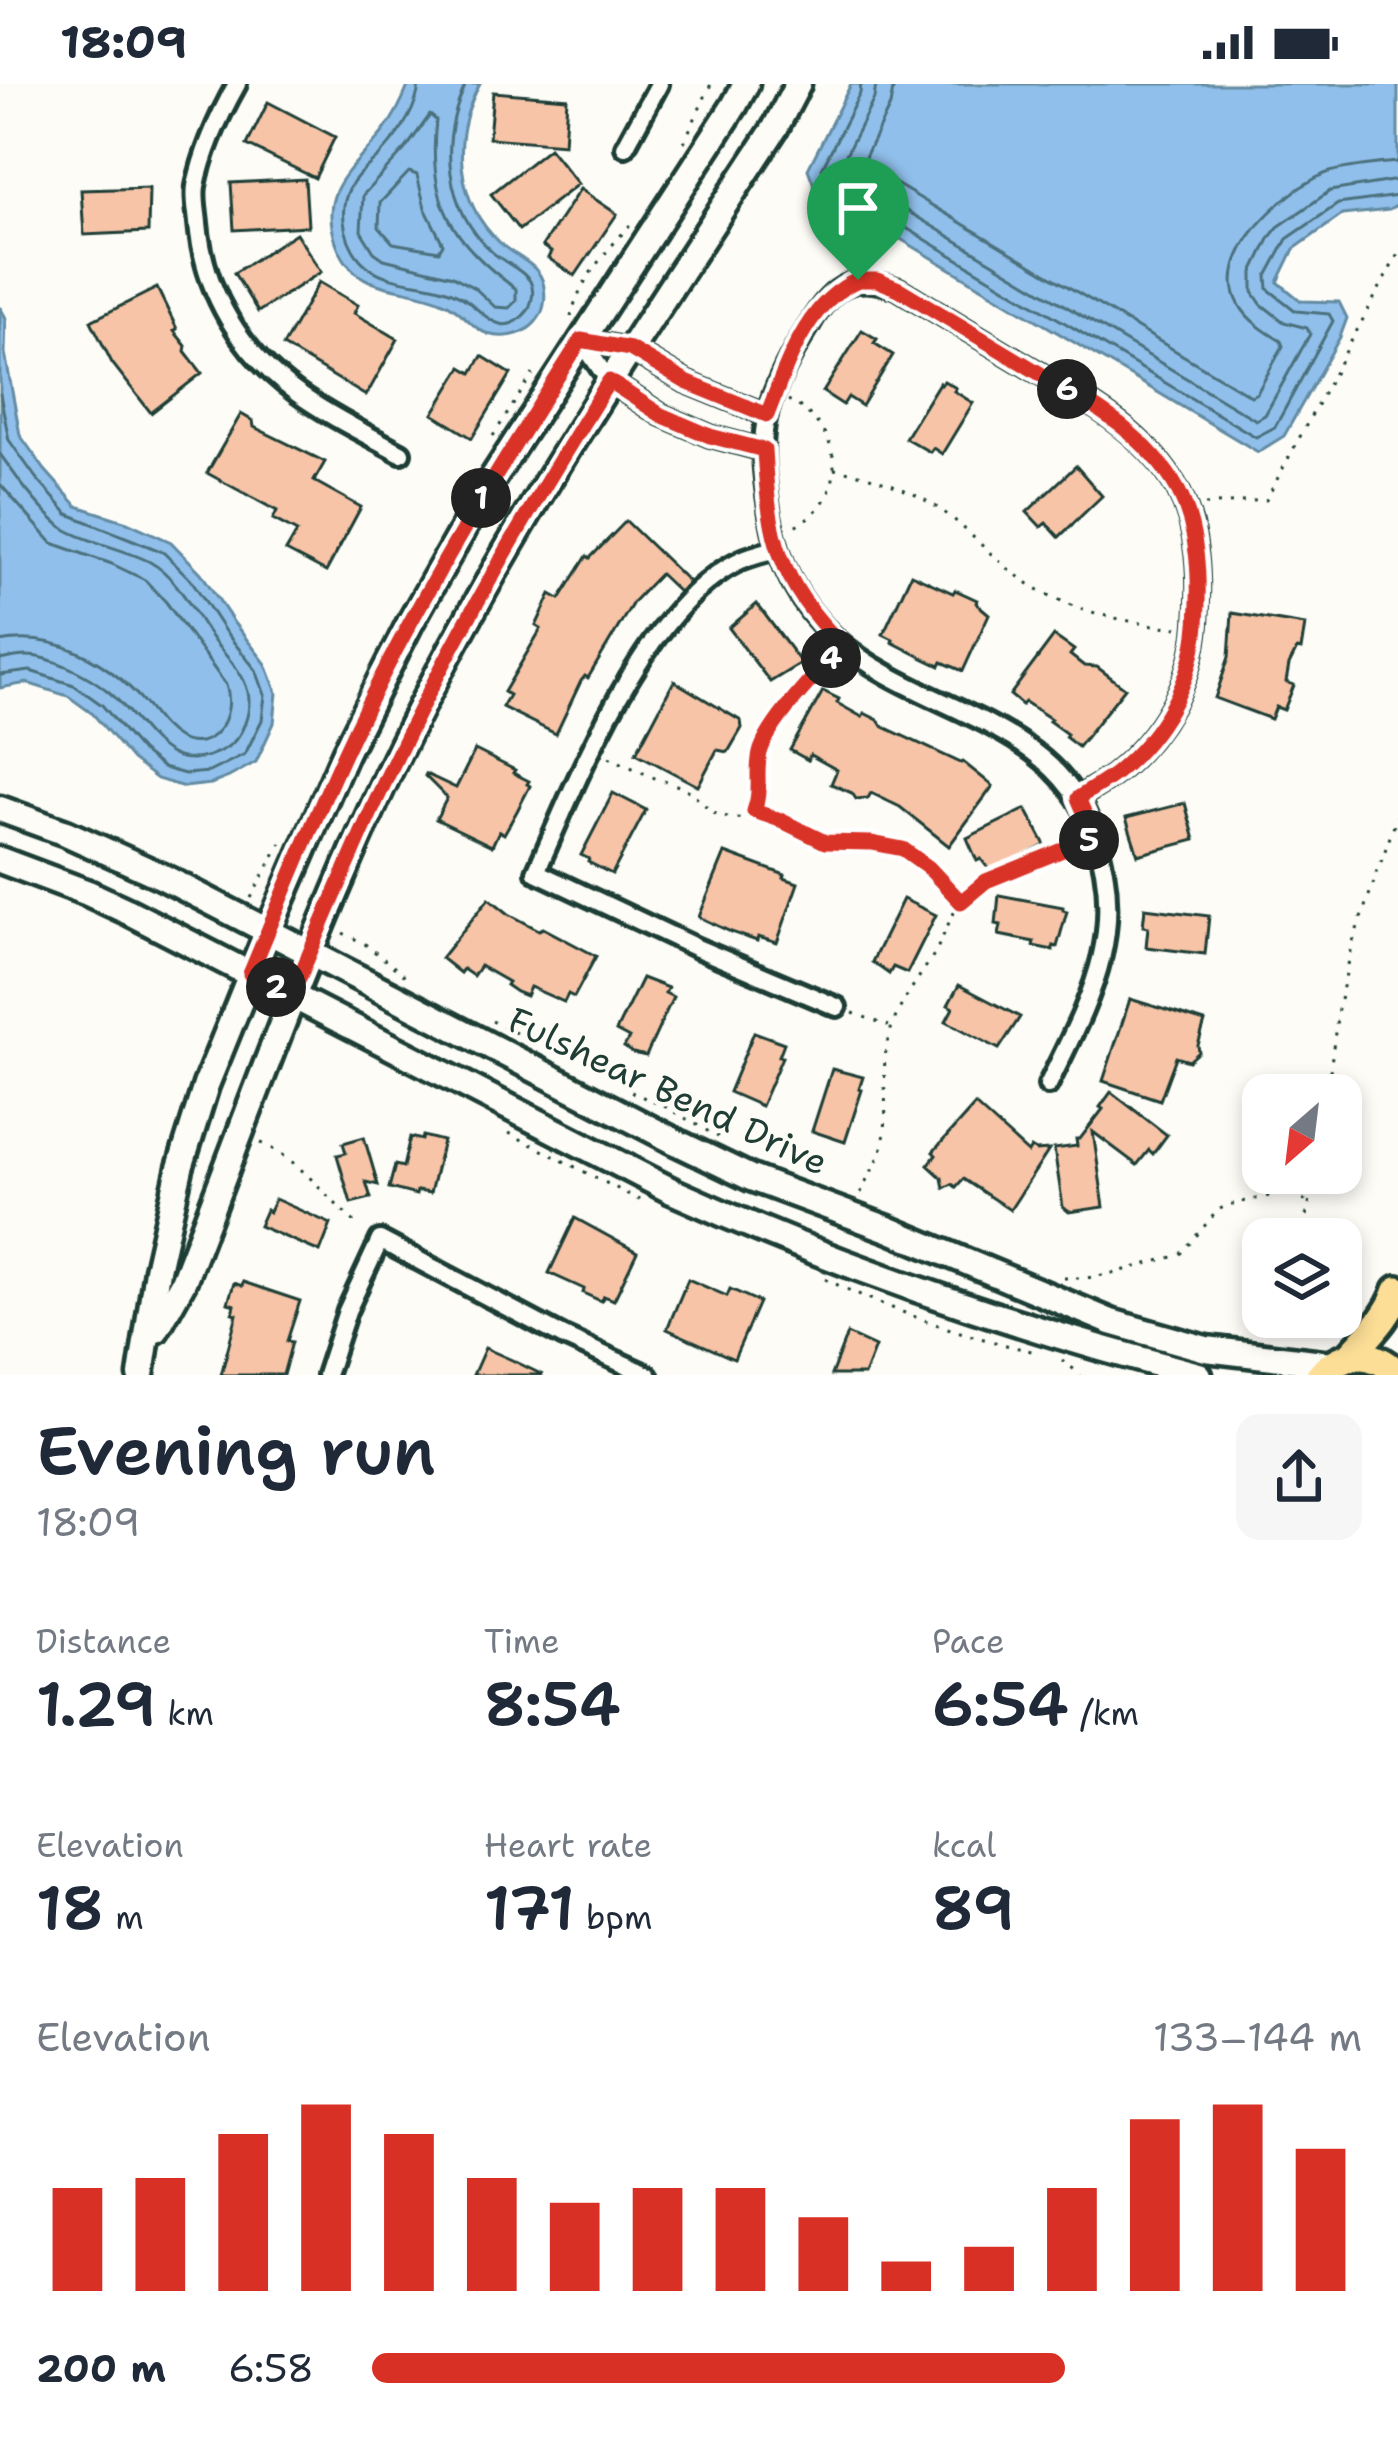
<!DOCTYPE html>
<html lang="en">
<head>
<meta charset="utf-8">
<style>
  body { margin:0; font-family:"Shantell Sans",sans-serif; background:#f6f6f7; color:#1f2937; height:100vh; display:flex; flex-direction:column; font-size:45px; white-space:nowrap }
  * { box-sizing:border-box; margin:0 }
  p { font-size:39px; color:#747a83 }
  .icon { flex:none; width:66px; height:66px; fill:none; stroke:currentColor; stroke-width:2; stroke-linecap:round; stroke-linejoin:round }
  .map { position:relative; height:1291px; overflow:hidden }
  .sheet { display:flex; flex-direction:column; background:#fff; flex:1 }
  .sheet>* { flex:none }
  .needle { width:78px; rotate:208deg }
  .fabs { position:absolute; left:1242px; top:990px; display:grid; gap:24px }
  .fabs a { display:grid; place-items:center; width:120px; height:120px; border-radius:24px; background:#fff; box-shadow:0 6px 18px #0003; font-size:60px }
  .pin { position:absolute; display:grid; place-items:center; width:102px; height:102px; color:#fff; margin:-123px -51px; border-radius:50% 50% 50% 0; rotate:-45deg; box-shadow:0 0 12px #0007 }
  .pin .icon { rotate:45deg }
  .km { position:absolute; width:60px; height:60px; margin:-30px; border-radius:50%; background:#222; color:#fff; font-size:33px; line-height:60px; text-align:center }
  .round { display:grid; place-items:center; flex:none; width:126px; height:126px; border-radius:24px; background:#f6f6f7 }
  .summary { display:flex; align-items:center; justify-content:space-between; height:204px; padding:0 36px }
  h1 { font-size:66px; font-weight:600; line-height:90px }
  .metrics { display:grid; grid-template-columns:repeat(3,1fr); gap:18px; height:204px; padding:12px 36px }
  .metrics div { display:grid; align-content:center }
  .metrics b { font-size:60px; font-weight:600 }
  .metrics small { font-size:33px; font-weight:400 }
  .metrics p { font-size:33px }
  .chart { height:336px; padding:24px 36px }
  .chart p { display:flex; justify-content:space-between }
  .chart svg { width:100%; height:216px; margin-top:12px; stroke:#d93025; stroke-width:6 }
  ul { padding:0 36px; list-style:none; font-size:39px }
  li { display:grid; grid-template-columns:192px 144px 1fr; align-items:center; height:90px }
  li i { height:30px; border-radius:15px; background:#d93025 }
  .status { display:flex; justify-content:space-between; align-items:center; height:84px; padding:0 60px; background:#fff; direction:ltr }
  .status svg { height:33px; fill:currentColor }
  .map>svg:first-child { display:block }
  .water { fill:#90bfeb; stroke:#638ba2; stroke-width:3 }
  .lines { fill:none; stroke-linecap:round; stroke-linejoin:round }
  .shore { stroke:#4c717d; stroke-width:3 }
  .building { fill:#f7c4a8; stroke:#1f3d34; stroke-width:3 }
  .minor-casing { stroke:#1f3d34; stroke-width:26 }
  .secondary-casing { stroke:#1f3d34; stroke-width:33 }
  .primary-casing { stroke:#1f3d34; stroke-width:36 }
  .path { stroke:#1f3d34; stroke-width:3; stroke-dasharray:3 9; stroke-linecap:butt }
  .minor { stroke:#fdfcf7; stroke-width:16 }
  .secondary { stroke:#fdfcf7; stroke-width:24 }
  .primary { stroke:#fcde96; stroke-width:27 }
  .route-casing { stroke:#fff; stroke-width:24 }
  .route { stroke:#d93025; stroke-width:15 }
  .labels { text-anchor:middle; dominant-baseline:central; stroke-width:9; stroke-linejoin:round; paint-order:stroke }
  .street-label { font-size:36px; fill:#1f3d34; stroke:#fdfcf7 }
</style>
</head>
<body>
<div class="status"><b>18:09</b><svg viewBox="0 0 49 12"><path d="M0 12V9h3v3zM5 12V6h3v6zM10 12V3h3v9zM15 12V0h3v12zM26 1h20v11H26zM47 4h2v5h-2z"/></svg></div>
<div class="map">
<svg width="1398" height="1291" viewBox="0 0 1398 1291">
  <rect width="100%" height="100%" fill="#fdfcf7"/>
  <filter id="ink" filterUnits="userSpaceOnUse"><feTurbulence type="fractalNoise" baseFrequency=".00833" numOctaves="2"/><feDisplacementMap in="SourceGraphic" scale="24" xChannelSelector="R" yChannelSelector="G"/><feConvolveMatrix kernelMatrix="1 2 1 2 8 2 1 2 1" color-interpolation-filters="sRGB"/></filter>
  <g filter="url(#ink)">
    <g class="water">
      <path d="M409,0H480C451,52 455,117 500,159C511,170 527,175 537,187C546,198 547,217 541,230C529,253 497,259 477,244C464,234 457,223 441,217C400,199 355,212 336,158C317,104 355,84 383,48C395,33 402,18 409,0Z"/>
      <path d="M851,0H1398V121L1389,126L1342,131L1294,165L1278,198L1301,217L1339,218L1347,234L1340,253L1284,352L1258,368L815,104L808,85Z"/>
      <path d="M0,223L6,234L5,269L20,351L45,386L77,422L127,438L171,458L201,489L234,539L266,580L277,609L274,639L256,678L229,693L211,700L184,703L157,695L132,676L93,630L68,612L27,599L0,604Z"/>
    </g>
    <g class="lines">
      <g class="shore">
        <path d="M419,0C417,27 398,52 380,71C369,82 355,91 349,105C337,130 346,164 366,181C394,205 438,193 469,218C490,236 506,255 529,225C532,216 535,207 530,197C522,185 503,178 492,168C444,123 439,57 466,0"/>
        <path d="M861,0L860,9L822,84L826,96L1256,353L1275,343L1333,237L1329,230L1296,227L1268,205L1267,192L1287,155L1338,120L1398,112"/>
        <path d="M876,0L874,15L840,82L842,88L1256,336L1265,331L1310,250L1307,244L1284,238L1261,220L1253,208V188L1270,153L1278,143L1330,107L1398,96"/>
        <path d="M894,0L890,22L864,75L866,82L1251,312L1257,309L1283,262L1281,257C1266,248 1247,236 1239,220C1212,170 1284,108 1324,90C1338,84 1382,79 1398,78"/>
        <path d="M430,31L436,36C427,118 451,157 516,205V217L509,224L495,223L476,205L453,192L384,175L374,168L361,147L363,111L407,63Z"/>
        <path d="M409,88L417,91L425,124L443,160L439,167L393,159L379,143L380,119Z"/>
        <path d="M0,310L9,356L36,394L68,430L163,468L192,497L224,546L256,586L265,611L262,636L245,670L209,688L185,690L163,684L141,667L102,621L74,601L30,587L0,591"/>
        <path d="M0,370C17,394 35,420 58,440C74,455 127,465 150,478C179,494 194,530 213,556C225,572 243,587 248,608C252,627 243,654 226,664C165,700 147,640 109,608C90,592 52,572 27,572C18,572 9,574 0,576"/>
        <path d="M0,400L52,459L112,480L145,496L166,518L226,601C237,632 212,672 178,654C162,645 152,627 140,614C103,574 54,548 0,558"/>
      </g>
    </g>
    <g class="building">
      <path d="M493,8L567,14L564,60L489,54Z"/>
      <path d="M268,18L335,53L315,94L247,61Z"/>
      <path d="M549,64L578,100L519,146L491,110Z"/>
      <path d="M305,95L308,142L234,146L231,99Z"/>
      <path d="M149,104L148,148L84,151L81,106Z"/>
      <path d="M580,105L617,130L575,192L548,174L551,168L542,162Z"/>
      <path d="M296,149L321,188L258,228L234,189Z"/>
      <path d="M319,198L358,221L354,229L398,255L366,312L283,262Z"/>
      <path d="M157,204L177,245L174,247L186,262L185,267L202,289L151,329L112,279L91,237Z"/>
      <path d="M862,246L877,255L874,259L893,271L862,322L848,313L843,321L823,308Z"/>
      <path d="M482,272L511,290L472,354L433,330L462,283L472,289Z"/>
      <path d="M944,297L956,304L954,307L973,319L942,370L933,364L930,368L905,354L939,299L941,301Z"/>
      <path d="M241,330L253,337L254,343L325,378L314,397L361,423L326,488L286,467L297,448L273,435L277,427L207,389Z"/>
      <path d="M1076,382L1102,412L1059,453L1046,439L1041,443L1027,428Z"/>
      <path d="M626,437L689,498L679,508L660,490L634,517L588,594L585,592L581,597L556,650L502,623L509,611L504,608L541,545L536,542L551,510L560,515L587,472L590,474Z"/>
      <path d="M911,490L953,509L955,506L977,516L976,519L989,530L963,587L942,578L940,582L923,574L892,558L893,555L883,550Z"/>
      <path d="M757,520L801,579L770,598L729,544Z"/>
      <path d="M1232,529L1305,541L1301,566L1297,565L1289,581L1286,598L1294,601L1284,626L1276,623L1271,635L1215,614L1229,573Z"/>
      <path d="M1054,552L1074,566L1070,571L1084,582L1097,583L1125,604L1078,663L1065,653L1067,650L1049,637L1051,635L1025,618L1022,621L1010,611Z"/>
      <path d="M674,597L741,637L742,644L728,668L717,666L698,702L636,669Z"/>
      <path d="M823,607L839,615L837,619L862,633L864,629L878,636L882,642L961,679L963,678L993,702L949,762L900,723L871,709L868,714L856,715L852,709L831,700L837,686L810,671L808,676L790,666Z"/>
      <path d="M475,666L515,686L513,689L529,697L527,700L530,702L517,727L504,750L499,747L492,762L436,735L447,714L425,692L426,690L456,704Z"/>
      <path d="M613,709L646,726L612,790L588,778L589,775L581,771Z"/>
      <path d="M1185,719L1195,756L1138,771L1126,734Z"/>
      <path d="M1026,725L1045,761L991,788L981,775L977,777L967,754Z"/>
      <path d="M725,769L785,791L784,794L798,799L777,859L758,853L757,857L731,848L699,833Z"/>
      <path d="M999,811L1063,823V826L1067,827L1057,863L1053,862V866L1033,862L1034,858L999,851L1001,841L996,840Z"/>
      <path d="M489,814L509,830L539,846L543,844L596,872L574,913L568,910L564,918L530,903L526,912L516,908L506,901L508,898L480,882L473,892L463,885L460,889L441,874Z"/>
      <path d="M903,815L936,831L907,889L893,883L889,890L872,878Z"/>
      <path d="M1145,824L1209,832L1205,870L1146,863L1148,843L1143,842Z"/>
      <path d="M642,894L668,904L665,909L673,913L646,972L633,969L624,963L629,954L616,947Z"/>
      <path d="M959,901L1020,933L999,965L946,937L953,924L948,921Z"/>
      <path d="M1130,915L1205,938L1198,961L1199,968L1189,977L1176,973L1160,1016L1103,997Z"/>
      <path d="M754,948L784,959L779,972L782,973L761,1022L729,1008Z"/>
      <path d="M832,985L863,993L859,1005L862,1006L845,1058L812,1047Z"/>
      <path d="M1111,1008L1167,1051L1153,1070L1149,1066L1137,1081L1093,1048L1104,1123L1069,1128L1063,1123L1054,1065L1077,1062L1076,1055H1080L1103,1025L1100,1023Z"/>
      <path d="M975,1021L1028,1069L1031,1064L1036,1067L1049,1066L1010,1126L963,1095L956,1103L952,1100L944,1104L942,1094L928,1081L936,1071L933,1068Z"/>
      <path d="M423,1052L443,1057L430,1109L417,1107L416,1111L389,1104L395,1081L403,1083L410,1053L422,1056Z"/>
      <path d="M364,1053L378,1101L366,1098L371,1114L351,1119L337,1071L346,1069L343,1059Z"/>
      <path d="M275,1115L331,1140L320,1168L259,1142L266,1126L269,1128Z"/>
      <path d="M575,1134L637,1168L614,1216L604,1212L601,1217L583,1209L584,1205L549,1189Z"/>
      <path d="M688,1195L727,1212L730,1205L759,1218L734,1275L667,1245Z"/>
      <path d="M243,1198L300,1217L287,1257L292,1258L283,1291H221L237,1230L233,1229L235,1221L228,1219L234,1199L242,1202Z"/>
      <path d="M847,1250L875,1263L864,1291H831Z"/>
      <path d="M485,1264L512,1276L543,1291H473Z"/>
    </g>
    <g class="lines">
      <defs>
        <g id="minor">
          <path d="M237,0C219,32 203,66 196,102C194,114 197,127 198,139C204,208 241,269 297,309C329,332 366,350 401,369"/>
          <path d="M625,63L659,0"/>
          <path d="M581,256L609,297L661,331L710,352L763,366"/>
          <path d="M581,256L630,265L686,298L767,331"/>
          <path d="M776,465C765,468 752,471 741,476C644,521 578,695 536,788L697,864L837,923"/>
          <path d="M1048,1001C1090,915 1129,847 1094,749C1038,590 806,642 770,431C765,399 759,362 767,331C775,299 793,268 810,240C833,200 855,188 899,205C941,230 983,255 1024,280C1081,314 1145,346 1178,406C1199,446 1200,496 1197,540C1193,598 1161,652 1116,689C1105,698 1090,706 1078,714"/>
          <path d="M326,1291L347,1227L380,1156L564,1253L648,1291"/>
        </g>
        <g id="secondary">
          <path d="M0,725L66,749L163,793L676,1058L751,1094L888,1145L1111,1238L1206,1265L1331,1280"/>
          <path d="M0,776L88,809L129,828L672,1107C842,1184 1019,1244 1199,1291"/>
          <path d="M156,1246L183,1198C249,1028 310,857 387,692C495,463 637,255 775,44L798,0"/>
          <path d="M141,1291L157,1186L180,1084L206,1001L268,848L345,669L410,539L485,406L734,22L746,0"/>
        </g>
        <g id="primary">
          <path d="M1351,1271C1369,1251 1389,1233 1398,1206"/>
          <path d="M1320,1291C1345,1266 1372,1265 1398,1290"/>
        </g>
      </defs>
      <use href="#minor" class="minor-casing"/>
      <use href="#secondary" class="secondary-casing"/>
      <use href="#primary" class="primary-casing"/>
      <g class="path">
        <path d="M684,58L711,0"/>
        <path d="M571,233C579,196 606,168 630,141"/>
        <path d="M788,316C844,344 853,415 792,443"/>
        <path d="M493,352L533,290"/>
        <path d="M834,385C878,392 925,410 959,440C982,461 1003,483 1029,500C1076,529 1125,538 1178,544"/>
        <path d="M1205,421L1266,416L1398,170"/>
        <path d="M609,673L652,693L685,704L714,729L734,735L746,733C769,715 752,687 762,663C775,632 811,598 832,572"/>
        <path d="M754,726L780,735L825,758L872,759L903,765L929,783L960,817"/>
        <path d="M251,814L281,759"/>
        <path d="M343,849L365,860L409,895"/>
        <path d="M853,929L889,942"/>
        <path d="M492,937L516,949"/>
        <path d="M631,1008L666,1023L718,1053"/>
        <path d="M1327,1011L1338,925L1354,854L1398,730"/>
        <path d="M509,1049L645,1119"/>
        <path d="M261,1059C301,1076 324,1112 357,1140"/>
        <path d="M1294,1108L1310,1121"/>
        <path d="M861,1109C866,1094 876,1082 881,1067C891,1035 881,999 886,966C892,929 911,906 931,875C943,857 948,835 961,818C987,786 1040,775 1077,761"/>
        <path d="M1300,1155L1317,1089"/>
        <path d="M1341,1193L1352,1199"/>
        <path d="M1064,1194H1087L1118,1188L1180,1171L1218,1126L1228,1121L1293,1107L1314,1089"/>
        <path d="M825,1195C893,1227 962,1252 1036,1268"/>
        <path d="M1259,1245L1263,1231"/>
        <path d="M1062,1276L1081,1291"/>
      </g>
      <use href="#minor" class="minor"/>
      <use href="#secondary" class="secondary"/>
      <use href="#primary" class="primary"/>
    </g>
  </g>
  <g class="lines" filter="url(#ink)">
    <defs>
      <path id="route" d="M858,196H877L899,205C941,230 982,255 1024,280C1080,314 1145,346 1178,406C1199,447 1200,496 1197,540C1193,598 1161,652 1116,689C1105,698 1090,706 1078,714L1095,753L986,797L961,818L928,783L903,765L872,759L825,758L780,736L754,727C762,707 755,689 760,669C768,639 820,587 842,561C778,497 769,453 764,366L710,352L661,331L609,297C529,425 452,555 388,691C354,764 323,838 292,911L250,890C281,816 311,742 344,670C411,525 495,390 581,256L630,265L686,298L767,331C787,281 806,218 858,196Z"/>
    </defs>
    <use href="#route" class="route-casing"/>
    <use href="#route" class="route"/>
  </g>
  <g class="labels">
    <g class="street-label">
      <text transform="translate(668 1007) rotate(25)">Fulshear Bend Drive</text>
    </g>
  </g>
</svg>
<div class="fabs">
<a><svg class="needle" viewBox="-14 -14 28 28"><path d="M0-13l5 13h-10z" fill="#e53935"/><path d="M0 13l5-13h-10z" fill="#747a83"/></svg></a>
<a><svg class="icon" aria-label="layers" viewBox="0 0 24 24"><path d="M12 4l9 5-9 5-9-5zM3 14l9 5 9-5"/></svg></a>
</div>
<div class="pin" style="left:858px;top:196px;background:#1e9e55"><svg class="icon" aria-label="arrive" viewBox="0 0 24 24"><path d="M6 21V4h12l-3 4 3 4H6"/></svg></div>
<b class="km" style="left:481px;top:414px">1</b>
<b class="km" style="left:276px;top:903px">2</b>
<b class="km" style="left:831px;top:574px">4</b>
<b class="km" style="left:1089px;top:756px">5</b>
<b class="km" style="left:1067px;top:305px">6</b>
</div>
<section class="sheet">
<div class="summary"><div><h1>Evening run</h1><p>18:09</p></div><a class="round"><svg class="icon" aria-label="share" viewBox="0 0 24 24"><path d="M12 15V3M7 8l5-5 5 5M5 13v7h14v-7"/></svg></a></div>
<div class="metrics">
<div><p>Distance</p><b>1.29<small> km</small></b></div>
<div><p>Time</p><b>8:54</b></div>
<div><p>Pace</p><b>6:54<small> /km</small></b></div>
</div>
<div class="metrics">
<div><p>Elevation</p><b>18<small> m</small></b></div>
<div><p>Heart rate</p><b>171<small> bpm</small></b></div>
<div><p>kcal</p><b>89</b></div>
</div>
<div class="chart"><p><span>Elevation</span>133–144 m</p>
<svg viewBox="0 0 160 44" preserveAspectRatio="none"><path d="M5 44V23M15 44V21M25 44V12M35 44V6M45 44V12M55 44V21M65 44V26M75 44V23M85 44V23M95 44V29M105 44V38M115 44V35M125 44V23M135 44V9M145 44V6M155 44V15"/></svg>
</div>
<ul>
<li><b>200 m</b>6:58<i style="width:70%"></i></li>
</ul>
</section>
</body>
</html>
